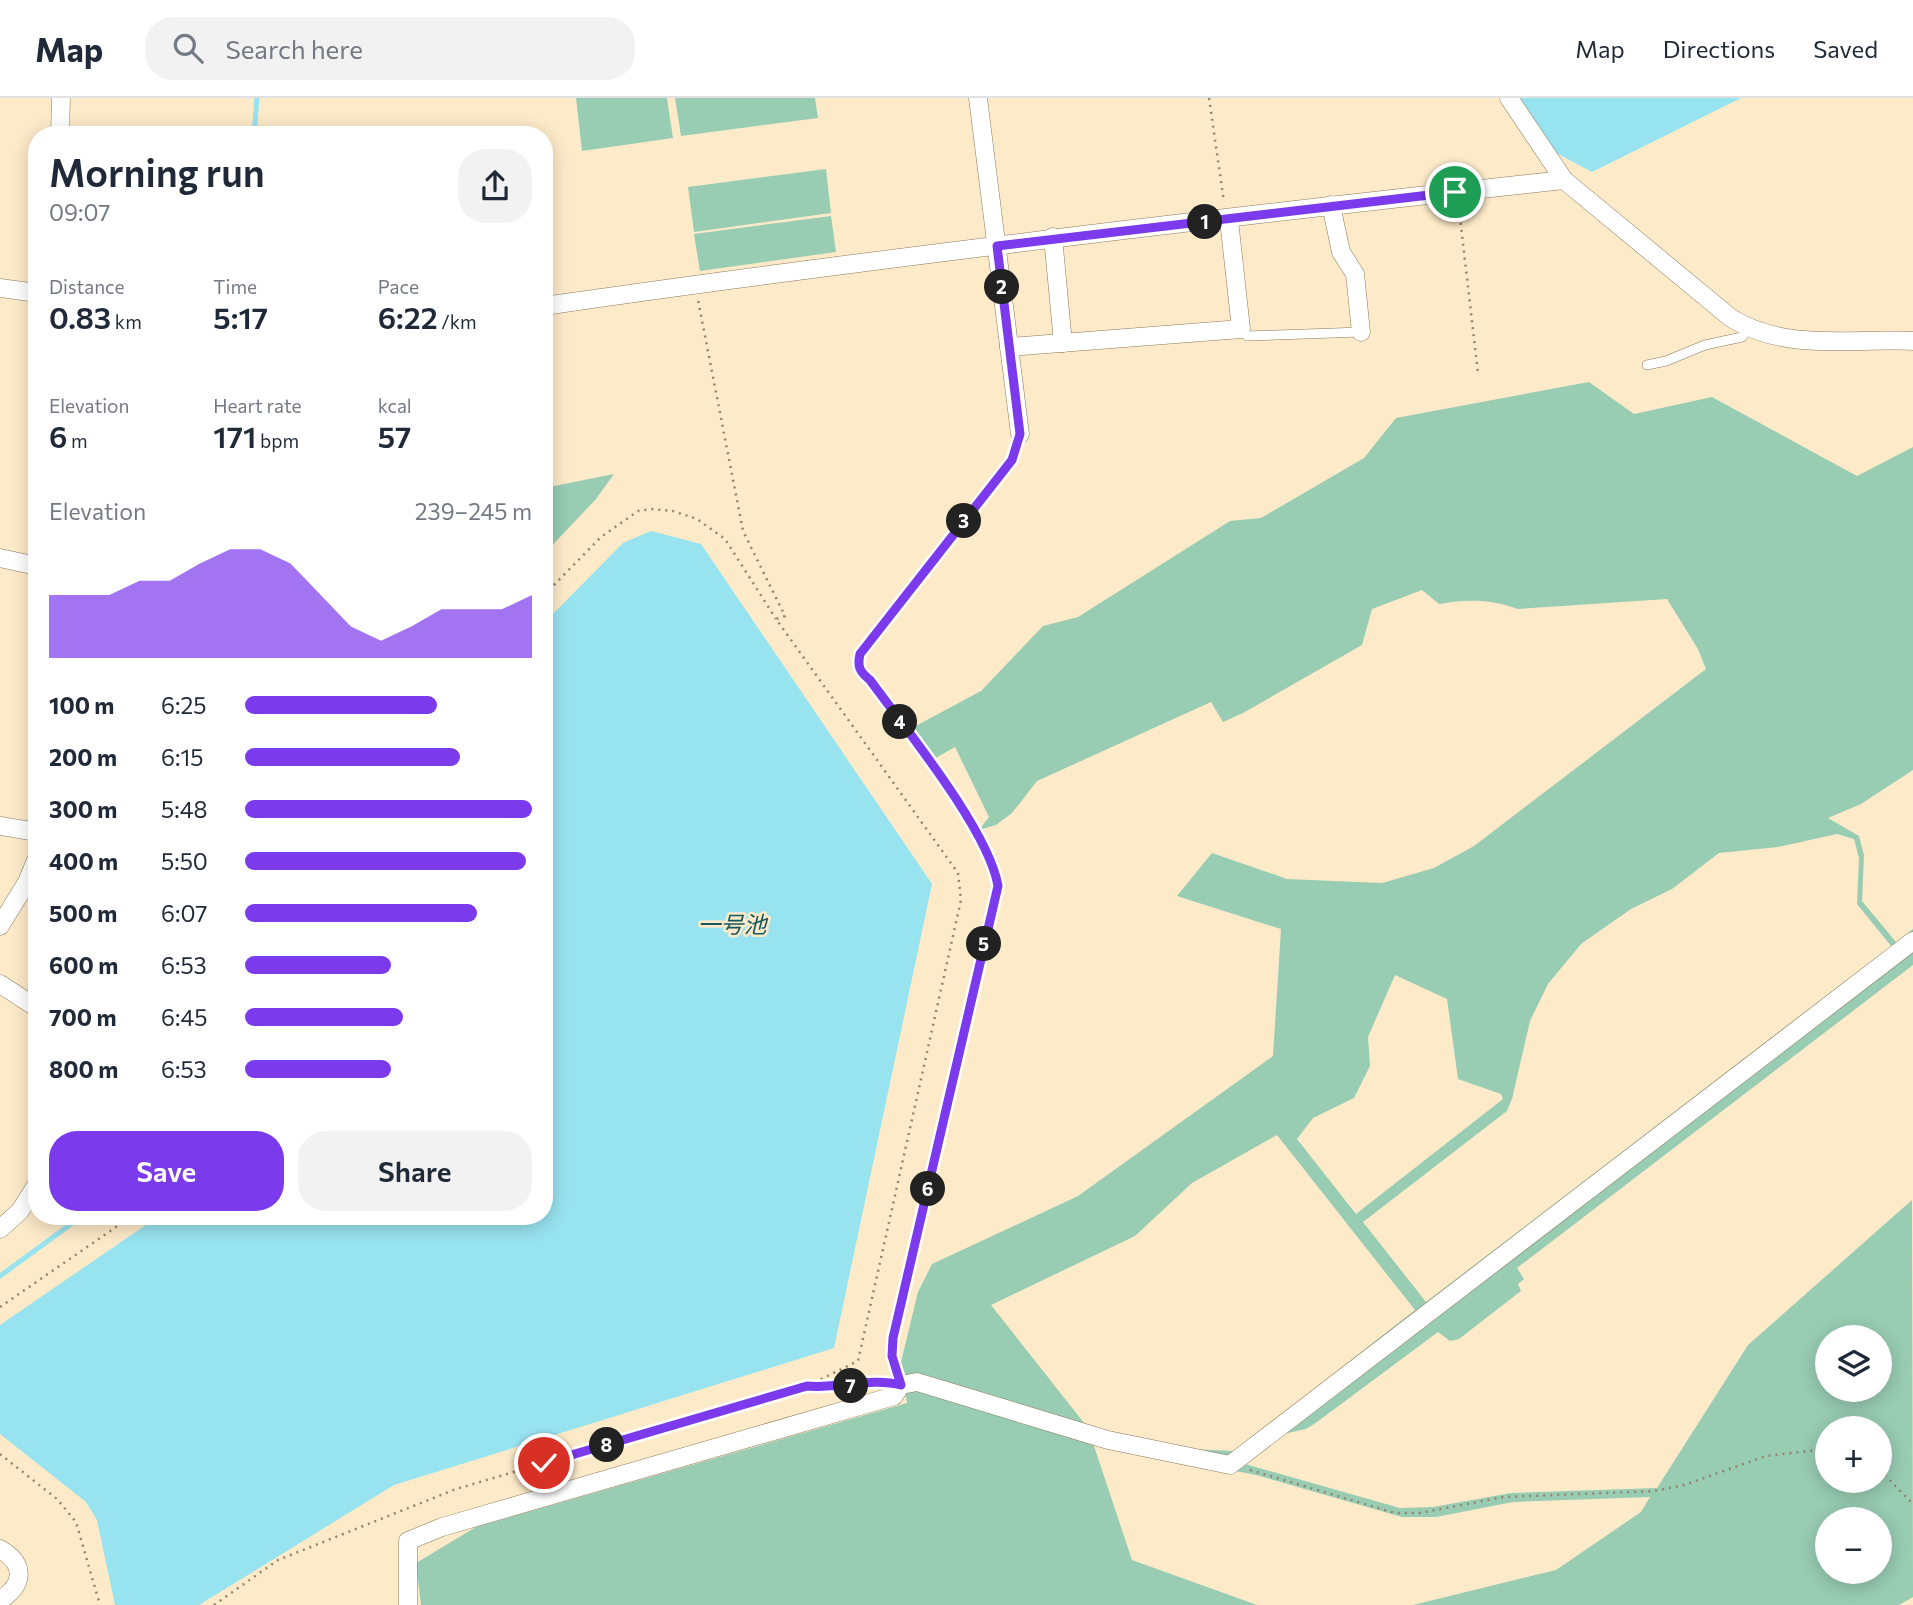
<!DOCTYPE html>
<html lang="en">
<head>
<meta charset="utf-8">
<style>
  body { margin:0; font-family:Commissioner,"Noto Sans JP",sans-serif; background:#f2f2f3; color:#1f2937; height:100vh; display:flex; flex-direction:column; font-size:26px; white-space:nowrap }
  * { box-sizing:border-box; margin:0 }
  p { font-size:23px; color:#747a83 }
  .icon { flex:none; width:38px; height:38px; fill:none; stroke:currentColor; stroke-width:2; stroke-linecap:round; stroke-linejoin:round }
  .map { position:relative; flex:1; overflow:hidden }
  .drawer { position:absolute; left:28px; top:28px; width:525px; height:1099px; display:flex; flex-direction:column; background:#fff; border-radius:28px; box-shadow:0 4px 18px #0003 }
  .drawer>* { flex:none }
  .buttons { position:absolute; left:1815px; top:1227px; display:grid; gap:14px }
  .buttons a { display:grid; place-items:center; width:77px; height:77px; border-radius:50%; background:#fff; box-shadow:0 4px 18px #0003; font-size:35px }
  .pin { position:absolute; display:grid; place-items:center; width:60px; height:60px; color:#fff; margin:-30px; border:4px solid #fff; border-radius:50%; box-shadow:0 2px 7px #0007 }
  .km { position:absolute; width:35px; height:35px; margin:-18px; border-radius:50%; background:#222; color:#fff; font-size:19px; line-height:35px; text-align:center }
  .round { display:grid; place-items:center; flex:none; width:74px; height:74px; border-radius:28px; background:#f2f2f3 }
  .headline { display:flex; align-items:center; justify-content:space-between; height:119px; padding:0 21px }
  h1 { font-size:38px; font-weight:600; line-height:52px }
  .stats { display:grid; grid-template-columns:repeat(3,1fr); gap:10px; height:119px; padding:7px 21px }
  .stats div { display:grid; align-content:center }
  .stats b { font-size:30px; font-weight:600 }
  .stats small { font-size:19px; font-weight:400 }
  .stats p { font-size:19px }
  .chart { height:196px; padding:14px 21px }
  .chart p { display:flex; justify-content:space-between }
  .chart svg { width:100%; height:126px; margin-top:7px; fill:#7c3aed; opacity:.7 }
  .action { display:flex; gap:14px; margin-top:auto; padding:14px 21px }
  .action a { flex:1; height:80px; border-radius:28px; background:#7c3aed; color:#fff; font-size:28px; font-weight:600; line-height:80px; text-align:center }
  .action a+a { background:#f2f2f3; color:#1f2937 }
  ul { padding:0 21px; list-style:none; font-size:23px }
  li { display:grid; grid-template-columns:112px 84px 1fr; align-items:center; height:52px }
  li i { height:18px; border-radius:9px; background:#7c3aed }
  header { display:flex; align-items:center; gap:42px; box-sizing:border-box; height:98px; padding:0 35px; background:#fff; border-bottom:2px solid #e0e1e3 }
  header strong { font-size:33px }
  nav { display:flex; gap:38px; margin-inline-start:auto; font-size:24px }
  .search { width:490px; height:63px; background:#f2f2f3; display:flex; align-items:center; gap:18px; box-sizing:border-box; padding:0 24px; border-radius:28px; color:#747a83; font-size:26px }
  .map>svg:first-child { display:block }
  .green { fill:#98ccb3; fill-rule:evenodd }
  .water { fill:#98e3f0 }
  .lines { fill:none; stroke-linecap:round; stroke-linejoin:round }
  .stream { stroke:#98e3f0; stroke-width:5 }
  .service-casing { stroke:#8a795b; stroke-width:10 }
  .minor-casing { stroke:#8a795b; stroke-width:19 }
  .path { stroke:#92856e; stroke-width:2.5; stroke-dasharray:2 5; stroke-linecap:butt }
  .service { stroke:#fff; stroke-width:9 }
  .minor { stroke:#fff; stroke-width:18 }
  .route-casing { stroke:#fff; stroke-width:14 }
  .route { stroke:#7c3aed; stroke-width:9 }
  .labels { text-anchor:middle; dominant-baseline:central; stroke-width:5; stroke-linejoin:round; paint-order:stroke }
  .water-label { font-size:23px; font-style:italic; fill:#175760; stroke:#fdeac9 }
</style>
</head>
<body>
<header>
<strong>Map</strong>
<div class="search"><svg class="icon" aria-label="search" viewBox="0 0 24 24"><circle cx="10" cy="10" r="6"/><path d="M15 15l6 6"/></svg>Search here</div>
<nav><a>Map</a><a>Directions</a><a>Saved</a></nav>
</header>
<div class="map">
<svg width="1913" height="1507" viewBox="0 0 1913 1507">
  <rect width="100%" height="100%" fill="#fdeac9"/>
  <g class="green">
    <path d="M576,0H667L673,40L582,53Z"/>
    <path d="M675,0H815L818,20L681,38Z"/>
    <path d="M826,71L831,115L694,134L688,89Z"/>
    <path d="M831,118L836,154L700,173L694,136Z"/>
    <path d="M1589,284L1634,316L1712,299L1857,378L1913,349V672L1861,706L1828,720L1859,738L1864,757L1862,803L1896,844L1913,831V867L1517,1170L1524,1181L1518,1186L1521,1193L1459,1241L1450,1243L1438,1234L1317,1324L1306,1331L1283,1336L1245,1366L1400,1410L1433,1409L1511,1395L1657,1390L1748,1247L1912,1102L1913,1499L1899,1507H1413L1556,1472L1641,1414L1650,1399L1513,1404L1436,1419H1402L1256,1377L1093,1345L1132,1462L1257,1507H421L416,1465L476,1429L907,1305L900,1268L918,1194L932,1166L1078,1098L1273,958L1281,831L1177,798L1212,755L1287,781L1382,785L1434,770L1474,748L1706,571L1698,551L1667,501L1518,511C1490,501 1467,501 1439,506L1422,492L1372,511L1362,547L1243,615L1223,624L1211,604L1037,683L1012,715L996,727L979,732L989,719L955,649L934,661L910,631L981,593L1043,528L1078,519L1230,423L1261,420L1364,360L1396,320ZM1837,736L1854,741L1859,760L1857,806L1891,848L1426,1204L1363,1124L1507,1013L1512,1001L1530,923L1548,886L1581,846L1631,811L1672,791L1719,755L1778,749ZM1395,877L1447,901L1458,981L1501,996L1503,1001L1356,1116L1297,1041L1313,1020L1354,1000L1370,968L1368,939ZM1277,1037L1415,1212L1235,1353L1162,1350L1088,1330L991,1207L1135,1138L1192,1085ZM1827,1239H1880V1292H1827ZM1827,1330H1880V1382H1827ZM1827,1421H1880V1474H1827Z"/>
    <path d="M614,376L596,401L544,456V390Z"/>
  </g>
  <g class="water">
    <path d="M1518,0H1741L1592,74L1556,55Z"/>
    <path d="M651,433L701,446L932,786L834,1250L394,1387L199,1507H115L97,1422L86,1404L0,1336V1227L159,1118H544V525L623,445Z"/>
  </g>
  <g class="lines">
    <g class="stream">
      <path d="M254,37L257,0"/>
      <path d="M0,1178L82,1118"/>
    </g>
    <defs>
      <g id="service">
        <path d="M1241,231L1247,238L1361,234"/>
        <path d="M1647,267L1666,263L1705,247L1742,239L1748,231"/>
      </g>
      <g id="minor">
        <path d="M978,0L1020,336"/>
        <path d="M1509,0L1564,82L1731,220C1786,254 1851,240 1913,243"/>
        <path d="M60,37L61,0"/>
        <path d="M1331,107L1341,154L1355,176L1361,234"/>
        <path d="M1053,139L1063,245"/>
        <path d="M0,190L37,195"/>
        <path d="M544,208C883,159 1223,119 1564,82"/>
        <path d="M1009,249L1241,231L1229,122"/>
        <path d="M0,460L37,468"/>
        <path d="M0,728L37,734"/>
        <path d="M0,828L27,784L37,760"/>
        <path d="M0,886L37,910"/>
        <path d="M0,1131L20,1113L37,1086"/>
        <path d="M0,1451C26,1466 24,1487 0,1502"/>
        <path d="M408,1507V1443L442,1429L894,1298L901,1287L917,1284L1108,1342L1230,1367L1913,843"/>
      </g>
    </defs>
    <use href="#service" class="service-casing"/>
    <use href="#minor" class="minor-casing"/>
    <g class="path">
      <path d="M1209,0L1224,104"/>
      <path d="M1459,111L1478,275"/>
      <path d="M544,497L601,439L638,413L651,411L673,413L697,421L725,441L776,521"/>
      <path d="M0,1209L132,1118"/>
      <path d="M896,1270L892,1258L893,1239L998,788C989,732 905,631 870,582C860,574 857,569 860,556L1012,362L1015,353"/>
      <path d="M810,1288L870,1286"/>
      <path d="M0,1356L57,1401L76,1424L100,1507"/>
      <path d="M1250,1372L1395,1415H1419L1504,1399L1654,1393L1684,1387L1766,1358L1827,1351"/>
      <path d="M1880,1372L1913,1406"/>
      <path d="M214,1507L278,1462L456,1391L807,1288L858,1263L961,802L958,775L776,521L785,518L743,433L698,202"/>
    </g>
    <use href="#service" class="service"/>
    <use href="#minor" class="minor"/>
  </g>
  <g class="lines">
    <defs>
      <path id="route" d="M544,1365L807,1288C838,1291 872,1279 901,1287L892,1258L893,1240L998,788C989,733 905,630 870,582C860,574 857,569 860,556L1012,362L1020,336L997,148L1455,94"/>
    </defs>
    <use href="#route" class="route-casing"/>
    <use href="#route" class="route"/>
  </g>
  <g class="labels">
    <g class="water-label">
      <text x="732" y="826">一号池</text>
    </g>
  </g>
</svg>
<div class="buttons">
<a><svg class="icon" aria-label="layers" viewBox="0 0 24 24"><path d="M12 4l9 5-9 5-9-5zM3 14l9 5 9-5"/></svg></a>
<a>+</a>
<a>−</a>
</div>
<div class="pin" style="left:1455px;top:94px;background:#1e9e55"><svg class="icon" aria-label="arrive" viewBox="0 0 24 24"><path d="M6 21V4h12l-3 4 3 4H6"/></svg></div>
<div class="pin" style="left:544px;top:1365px;background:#d93025"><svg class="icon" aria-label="check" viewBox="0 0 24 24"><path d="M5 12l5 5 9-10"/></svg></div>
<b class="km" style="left:1205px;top:124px">1</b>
<b class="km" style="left:1002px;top:189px">2</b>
<b class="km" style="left:964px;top:423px">3</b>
<b class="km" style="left:900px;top:624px">4</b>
<b class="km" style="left:984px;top:846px">5</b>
<b class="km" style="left:928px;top:1091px">6</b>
<b class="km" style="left:851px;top:1288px">7</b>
<b class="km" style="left:607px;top:1347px">8</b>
<section class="drawer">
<div class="headline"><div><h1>Morning run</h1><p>09:07</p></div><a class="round"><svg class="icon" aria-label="share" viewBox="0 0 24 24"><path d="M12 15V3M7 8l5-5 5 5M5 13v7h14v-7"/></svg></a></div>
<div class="stats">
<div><p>Distance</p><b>0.83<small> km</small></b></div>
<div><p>Time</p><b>5:17</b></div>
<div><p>Pace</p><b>6:22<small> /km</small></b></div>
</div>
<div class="stats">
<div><p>Elevation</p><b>6<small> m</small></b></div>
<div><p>Heart rate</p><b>171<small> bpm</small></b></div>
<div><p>kcal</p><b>57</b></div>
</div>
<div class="chart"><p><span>Elevation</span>239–245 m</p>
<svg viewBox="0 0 160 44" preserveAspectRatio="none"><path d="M0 44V22L10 22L20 22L30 17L40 17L50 11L60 6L70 6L80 11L90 22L100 33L110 38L120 33L130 27L140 27L150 27L160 22V44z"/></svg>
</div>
<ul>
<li><b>100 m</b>6:25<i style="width:67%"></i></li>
<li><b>200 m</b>6:15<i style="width:75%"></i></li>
<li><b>300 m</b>5:48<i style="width:100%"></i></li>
<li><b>400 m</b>5:50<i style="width:98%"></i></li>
<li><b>500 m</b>6:07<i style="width:81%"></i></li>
<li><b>600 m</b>6:53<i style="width:51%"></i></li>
<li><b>700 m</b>6:45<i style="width:55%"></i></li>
<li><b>800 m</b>6:53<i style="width:51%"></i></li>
</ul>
<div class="action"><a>Save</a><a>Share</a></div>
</section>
</div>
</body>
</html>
